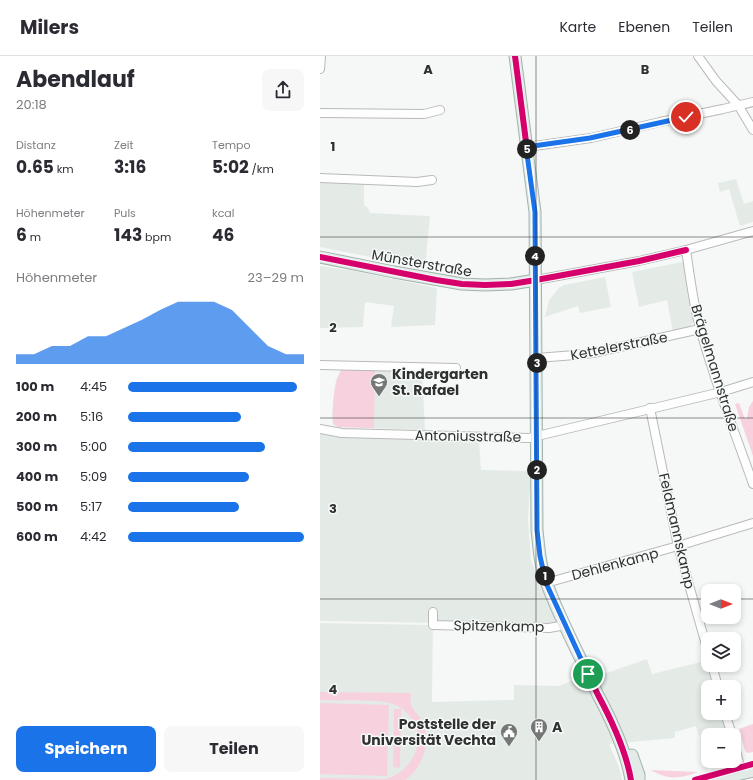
<!DOCTYPE html>
<html lang="de">
<head>
<meta charset="utf-8">
<style>
  body { margin:0; font-family:Poppins,sans-serif; background:#f7f7f7; color:#2b2b33; height:100vh; display:flex; flex-direction:column; font-size:15px; white-space:nowrap }
  * { box-sizing:border-box; margin:0 }
  p { font-size:13px; color:#7c7c81 }
  .icon { flex:none; width:22px; height:22px; fill:none; stroke:currentColor; stroke-width:2; stroke-linecap:round; stroke-linejoin:round }
  .map { position:relative; flex:1; overflow:hidden }
  .details { display:flex; flex-direction:column; background:#fff; width:320px }
  .details>* { flex:none }
  .needle { width:26px; rotate:90deg }
  .controls { position:absolute; left:381px; top:528px; display:grid; gap:8px }
  .controls a { display:grid; place-items:center; width:40px; height:40px; border-radius:8px; background:#fff; box-shadow:0 2px 6px #0003; font-size:20px }
  .pin { position:absolute; display:grid; place-items:center; width:34px; height:34px; color:#fff; margin:-17px; border:2px solid #fff; border-radius:50%; box-shadow:0 1px 4px #0007 }
  .km { position:absolute; width:20px; height:20px; margin:-10px; border-radius:50%; background:#222; color:#fff; font-size:11px; line-height:20px; text-align:center }
  .round { display:grid; place-items:center; flex:none; width:42px; height:42px; border-radius:8px; background:#f7f7f7 }
  .headline { display:flex; align-items:center; justify-content:space-between; height:68px; padding:0 16px }
  h1 { font-size:22px; font-weight:700; line-height:30px }
  .metrics { display:grid; grid-template-columns:repeat(3,1fr); gap:6px; height:68px; padding:4px 16px }
  .metrics div { display:grid; align-content:center }
  .metrics b { font-size:17px; font-weight:700 }
  .metrics small { font-size:11px; font-weight:400 }
  .metrics p { font-size:11px }
  .chart { height:112px; padding:8px 16px }
  .chart p { display:flex; justify-content:space-between }
  .chart svg { width:100%; height:72px; margin-top:4px; fill:#1a73e8; opacity:.7 }
  .primary-button { display:flex; gap:8px; margin-top:auto; padding:8px 16px }
  .primary-button a { flex:1; height:46px; border-radius:8px; background:#1a73e8; color:#fff; font-size:16px; font-weight:700; line-height:46px; text-align:center }
  .primary-button a+a { background:#f7f7f7; color:#2b2b33 }
  ul { padding:0 16px; list-style:none; font-size:13px }
  li { display:grid; grid-template-columns:64px 48px 1fr; align-items:center; height:30px }
  li i { height:10px; border-radius:5px; background:#1a73e8 }
  header { display:flex; align-items:center; gap:24px; box-sizing:border-box; height:56px; padding:0 20px; background:#fff; border-bottom:1px solid #e1e1e2 }
  header strong { font-size:19px }
  nav { display:flex; gap:22px; margin-inline-start:auto; font-size:14px }
  main { display:flex; flex:1; min-height:0 }
  .map>svg:first-child { display:block }
  .built { fill:#e4ebe7 }
  .green { fill:#f7d1de }
  .lines { fill:none; stroke-linecap:round; stroke-linejoin:round }
  .minor-casing { stroke:#b8bab9; stroke-width:10 }
  .major-casing { stroke:#a2b3ad; stroke-width:13 }
  .minor { stroke:#fefefe; stroke-width:8 }
  .major { stroke:#e2ebe8; stroke-width:11 }
  .cycleway-casing { stroke:#f5f9f8; stroke-width:8 }
  .cycleway { stroke:#d6006c; stroke-width:6 }
  .route-casing { stroke:#fff; stroke-width:8 }
  .route { stroke:#1a73e8; stroke-width:5 }
  .grid { fill:none; stroke:#2f3030; stroke-width:1; stroke-opacity:0.55 }
  .labels { text-anchor:middle; dominant-baseline:central; stroke-width:3; stroke-linejoin:round; paint-order:stroke }
  .street-label { font-size:14px; fill:#2f3030; stroke:#f5f9f8 }
  .poi-label { font-size:14px; font-weight:bold; fill:#2f3030; stroke:#f5f9f8; text-anchor:start }
  .grid-label { font-size:13px; text-anchor:middle; font-weight:bold; fill:#2f3030; stroke:#f5f9f8; stroke-width:3; stroke-linejoin:round; paint-order:stroke }
</style>
</head>
<body>
<header>
<strong>Milers</strong>
<nav><a>Karte</a><a>Ebenen</a><a>Teilen</a></nav>
</header>
<main>
<section class="details">
<div class="headline"><div><h1>Abendlauf</h1><p>20:18</p></div><a class="round"><svg class="icon" aria-label="share" viewBox="0 0 24 24"><path d="M12 15V3M7 8l5-5 5 5M5 13v7h14v-7"/></svg></a></div>
<div class="metrics">
<div><p>Distanz</p><b>0.65<small> km</small></b></div>
<div><p>Zeit</p><b>3:16</b></div>
<div><p>Tempo</p><b>5:02<small> /km</small></b></div>
</div>
<div class="metrics">
<div><p>Höhenmeter</p><b>6<small> m</small></b></div>
<div><p>Puls</p><b>143<small> bpm</small></b></div>
<div><p>kcal</p><b>46</b></div>
</div>
<div class="chart"><p><span>Höhenmeter</span>23–29 m</p>
<svg viewBox="0 0 160 44" preserveAspectRatio="none"><path d="M0 44V38L10 38L20 33L30 33L40 27L50 27L60 22L70 17L80 11L90 6L100 6L110 6L120 11L130 22L140 33L150 38L160 38V44z"/></svg>
</div>
<ul>
<li><b>100 m</b>4:45<i style="width:96%"></i></li>
<li><b>200 m</b>5:16<i style="width:64%"></i></li>
<li><b>300 m</b>5:00<i style="width:78%"></i></li>
<li><b>400 m</b>5:09<i style="width:69%"></i></li>
<li><b>500 m</b>5:17<i style="width:63%"></i></li>
<li><b>600 m</b>4:42<i style="width:100%"></i></li>
</ul>
<div class="primary-button"><a>Speichern</a><a>Teilen</a></div>
</section>
<div class="map">
<svg width="433" height="724" viewBox="0 0 433 724">
  <rect width="100%" height="100%" fill="#f6f8f7"/>
  <g class="built">
    <path d="M416,123L424,148L433,145V166L420,170L409,133L400,136L398,127Z"/>
    <path d="M2,126L44,128V149L48,152L50,157L110,160L105,212L0,191V127Z"/>
    <path d="M362,206H363L374,264L371,270L353,276L347,244L319,251L312,216Z"/>
    <path d="M0,210L29,214L117,232L115,269L71,271L74,250L45,246L43,271L0,272Z"/>
    <path d="M285,221L291,251L260,257L258,250L225,261L229,244L239,232L244,229Z"/>
    <path d="M23,312L102,313L105,374L18,371L13,368L12,358L16,324Z"/>
    <path d="M0,376L159,384L161,414L211,415L208,463L211,504L220,528L237,566L235,568L226,569L0,565Z"/>
    <path d="M0,567L113,569L112,646L194,644V629L239,630L264,620L266,624L327,603L332,618L385,605L393,631H388V657H401L407,679H388V705H414L385,713L386,680L378,679L376,670L355,676V682L289,688L299,711L302,724H0Z"/>
  </g>
  <g class="green">
    <path d="M23,312L55,313L54,372L18,371L13,368C12,354 13,323 23,312Z"/>
    <path d="M433,345V400L415,348L419,347L425,363L427,362L429,351Z"/>
    <path d="M0,636L91,637C91,641 90,647 91,650C94,655 99,659 102,665C111,686 104,711 85,724H0V722L65,723C101,714 111,667 76,649C62,642 18,645 0,644Z"/>
    <path d="M0,647L69,649L67,720L0,718Z"/>
    <path d="M74,653H81L80,712L73,711Z"/>
    <path d="M433,668V696L428,697L425,695L419,673Z"/>
    <path d="M331,714L378,716C360,723 347,724 331,714Z"/>
  </g>
  <g class="lines">
    <defs>
      <g id="minor">
        <path d="M378,0L396,25L418,49L433,74"/>
        <path d="M0,13L1,0"/>
        <path d="M0,57L104,58L120,54"/>
        <path d="M207,91L271,82L340,66L403,53L433,46"/>
        <path d="M0,122L97,126L112,124"/>
        <path d="M366,194C370,220 373,247 380,272C394,325 415,376 433,428"/>
        <path d="M216,224L319,205L366,194L433,175"/>
        <path d="M217,302L255,299L273,297L380,273"/>
        <path d="M0,309L136,312"/>
        <path d="M330,352L358,490L388,596"/>
        <path d="M0,373L22,377L209,382L401,336L433,326"/>
        <path d="M226,527L358,490L433,467"/>
        <path d="M113,556V569L229,572L240,570L245,568"/>
        <path d="M392,609L398,631"/>
        <path d="M405,657L412,679"/>
        <path d="M414,687L422,718"/>
      </g>
      <g id="major">
        <path d="M195,0L215,156L217,474C219,492 220,511 227,528C241,566 261,602 278,639C292,665 306,694 311,724"/>
        <path d="M0,201L74,216L142,228L165,229L191,228L216,224"/>
        <path d="M312,699L319,719V724"/>
        <path d="M395,724L433,715"/>
      </g>
    </defs>
    <use href="#minor" class="minor-casing"/>
    <use href="#major" class="major-casing"/>
    <use href="#minor" class="minor"/>
    <use href="#major" class="major"/>
    <defs>
      <g id="cycleway">
        <path d="M195,0L215,156L217,474C219,492 220,511 227,528C241,566 261,602 278,639C292,665 306,694 311,724"/>
        <path d="M0,201L116,224L142,228L165,229L191,228L216,224L319,205L366,194"/>
        <path d="M375,724L433,708"/>
      </g>
    </defs>
    <use href="#cycleway" class="cycleway-casing"/>
    <use href="#cycleway" class="cycleway"/>
  </g>
  <g class="lines">
    <defs>
      <path id="route" d="M268,618L226,527L220,500L217,474L215,156L206,91L270,82L366,61"/>
    </defs>
    <use href="#route" class="route-casing"/>
    <use href="#route" class="route"/>
  </g>
  <path class="grid" d="M216,0V724M0,181H433M0,362H433M0,543H388M414,543H433"/>
  <defs>
    <symbol id="school-pin" viewBox="-11 -11 22 30"><path d="M0 17L-7.5 6A9.5 9.5 0 1 1 7.5 6Z" fill="#757676" stroke="#f5f9f8"/><path d="M0-5L7-2L0 1L-7-2ZM-4 1L0 2.5L4 1V4Q0 6-4 4Z" fill="#fff"/></symbol>
    <symbol id="building-pin" viewBox="-11 -11 22 30"><path d="M0 17L-7.5 6A9.5 9.5 0 1 1 7.5 6Z" fill="#757676" stroke="#f5f9f8"/><path d="M-4-6H4V6H1V3H-1V6H-4ZM-2.5-4.3h1.7v1.8h-1.7ZM.8-4.3h1.7v1.8H.8ZM-2.5-1h1.7V.8h-1.7ZM.8-1h1.7V.8H.8Z" fill="#fff"/></symbol>
    <symbol id="civic-pin" viewBox="-11 -11 22 30"><path d="M0 17L-7.5 6A9.5 9.5 0 1 1 7.5 6Z" fill="#757676" stroke="#f5f9f8"/><path d="M-.6-6.5H3V-4.5H.6V-3L4-1V1h2V6H-6V1h2V-1L-.6-3ZM-1.2 2.5V6h2.4V2.5Z" fill="#fff"/></symbol>
  </defs>
  <g fill-rule="evenodd">
    <use href="#school-pin" x="49" y="316" width="20" height="27"/>
    <use href="#building-pin" x="209" y="661" width="20" height="27"/>
    <use href="#civic-pin" x="179" y="666" width="20" height="27"/>
  </g>
  <g class="labels">
    <g class="street-label">
      <text transform="translate(102 207) rotate(10)">Münsterstraße</text>
      <text transform="translate(299 290) rotate(-11)">Kettelerstraße</text>
      <text transform="translate(395 312) rotate(73)">Brägelmannstraße</text>
      <text transform="translate(148 380) rotate(1)">Antoniusstraße</text>
      <text transform="translate(357 475) rotate(77)">Feldmannskamp</text>
      <text transform="translate(295 508) rotate(-15)">Dehlenkamp</text>
      <text transform="translate(179 570) rotate(1)">Spitzenkamp</text>
    </g>
    <g class="poi-label">
      <text x="72" y="318">Kindergarten<tspan x="72" dy="16">St. Rafael</tspan></text>
      <text x="176" y="668" text-anchor="end">Poststelle der<tspan x="176" dy="16">Universität Vechta</tspan></text>
      <text x="232" y="671">A</text>
    </g>
  </g>
  <g class="grid-label">
    <text x="108" y="18">A</text>
    <text x="325" y="18">B</text>
    <text x="13" y="95">1</text>
    <text x="13" y="276">2</text>
    <text x="13" y="457">3</text>
    <text x="13" y="638">4</text>
  </g>
</svg>
<div class="controls">
<a><svg class="needle" viewBox="-14 -14 28 28"><path d="M0-13l5 13h-10z" fill="#e53935"/><path d="M0 13l5-13h-10z" fill="#7c7c81"/></svg></a>
<a><svg class="icon" aria-label="layers" viewBox="0 0 24 24"><path d="M12 4l9 5-9 5-9-5zM3 14l9 5 9-5"/></svg></a>
<a>+</a>
<a>−</a>
</div>
<div class="pin" style="left:268px;top:618px;background:#1e9e55"><svg class="icon" aria-label="arrive" viewBox="0 0 24 24"><path d="M6 21V4h12l-3 4 3 4H6"/></svg></div>
<div class="pin" style="left:366px;top:61px;background:#d93025"><svg class="icon" aria-label="check" viewBox="0 0 24 24"><path d="M5 12l5 5 9-10"/></svg></div>
<b class="km" style="left:225px;top:520px">1</b>
<b class="km" style="left:217px;top:414px">2</b>
<b class="km" style="left:217px;top:307px">3</b>
<b class="km" style="left:215px;top:200px">4</b>
<b class="km" style="left:207px;top:93px">5</b>
<b class="km" style="left:310px;top:74px">6</b>
</div>
</main>
</body>
</html>
